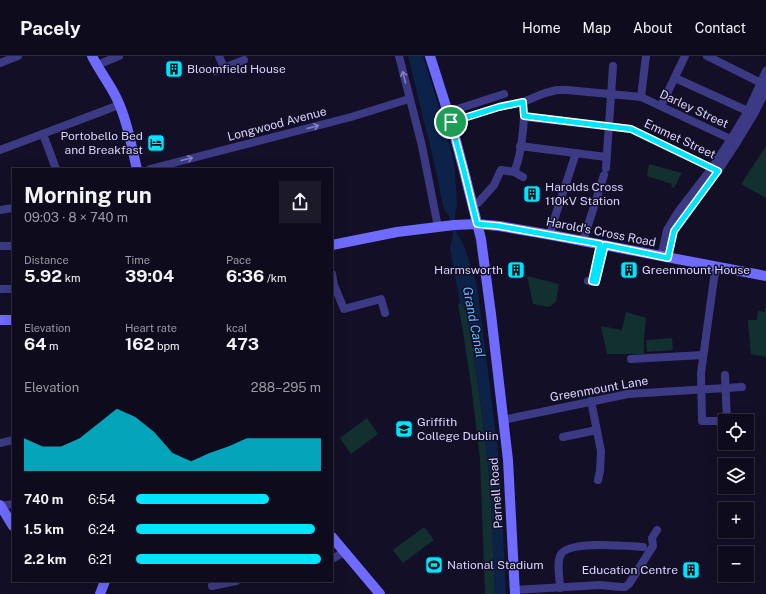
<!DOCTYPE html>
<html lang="en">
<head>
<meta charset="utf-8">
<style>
  body { margin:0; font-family:"Public Sans",sans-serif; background:#1c1929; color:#f1f3f6; height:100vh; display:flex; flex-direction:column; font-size:15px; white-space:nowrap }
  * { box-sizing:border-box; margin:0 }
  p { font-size:13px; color:#9b9ba3 }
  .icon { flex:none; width:22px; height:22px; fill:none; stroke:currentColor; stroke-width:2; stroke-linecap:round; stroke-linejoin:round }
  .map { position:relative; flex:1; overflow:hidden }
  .sheet { position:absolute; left:12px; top:112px; width:321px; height:414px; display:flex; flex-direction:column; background:#0e0b1c; border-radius:0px; box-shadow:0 4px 16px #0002,0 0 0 1px #2e2b3b }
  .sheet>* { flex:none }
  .buttons { position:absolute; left:718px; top:358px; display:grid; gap:8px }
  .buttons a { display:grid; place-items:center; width:36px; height:36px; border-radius:0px; background:#0e0b1c; box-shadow:0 4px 16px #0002,0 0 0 1px #2e2b3b; font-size:20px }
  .pin { position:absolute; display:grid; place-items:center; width:34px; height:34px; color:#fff; margin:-17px; border:2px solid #fff; border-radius:50%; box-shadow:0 1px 4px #0007 }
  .round { display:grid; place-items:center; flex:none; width:42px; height:42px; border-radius:0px; background:#1c1929 }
  .headline { display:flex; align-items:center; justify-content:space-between; height:68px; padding:0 12px }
  h1 { font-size:22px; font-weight:700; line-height:30px }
  .stats { display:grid; grid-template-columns:repeat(3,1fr); gap:6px; height:68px; padding:4px 12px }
  .stats div { display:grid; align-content:center }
  .stats b { font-size:17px; font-weight:700 }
  .stats small { font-size:11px; font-weight:400 }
  .stats p { font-size:11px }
  .chart { height:112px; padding:8px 12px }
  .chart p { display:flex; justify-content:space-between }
  .chart svg { width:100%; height:72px; margin-top:4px; fill:#00e5ff; opacity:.7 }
  ul { padding:0 12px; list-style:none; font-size:13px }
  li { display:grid; grid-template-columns:64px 48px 1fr; align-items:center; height:30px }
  li i { height:10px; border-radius:5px; background:#00e5ff }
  header { display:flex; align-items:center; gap:24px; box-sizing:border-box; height:56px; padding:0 20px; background:#0e0b1c; border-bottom:1px solid #2e2b3b }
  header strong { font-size:19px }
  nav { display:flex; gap:22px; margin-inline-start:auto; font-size:14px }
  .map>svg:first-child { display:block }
  .green { fill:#12302f }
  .water { fill:#0c2248 }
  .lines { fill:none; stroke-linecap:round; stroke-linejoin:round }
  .street { stroke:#3d3a85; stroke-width:8 }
  .secondary { stroke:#6f6bff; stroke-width:10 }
  .oneway { stroke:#837fbc }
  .route-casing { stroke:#fff; stroke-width:8 }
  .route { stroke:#00e5ff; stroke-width:5 }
  .labels { text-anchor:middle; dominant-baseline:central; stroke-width:3; stroke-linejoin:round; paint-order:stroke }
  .poi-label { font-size:12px; fill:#d9d4ff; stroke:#130f26; text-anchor:start }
  .street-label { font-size:12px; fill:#d9d4ff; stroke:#130f26 }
  .water-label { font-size:13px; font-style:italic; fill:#62b6ff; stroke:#130f26 }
</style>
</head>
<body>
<header>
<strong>Pacely</strong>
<nav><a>Home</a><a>Map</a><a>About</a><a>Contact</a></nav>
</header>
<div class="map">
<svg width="766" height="538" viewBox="0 0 766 538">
  <rect width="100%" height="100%" fill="#130f26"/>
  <g class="green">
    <path d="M766,90V142L741,128Z"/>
    <path d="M649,108L682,117L674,132L671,131L672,128L647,120Z"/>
    <path d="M527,220L559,228L556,246L549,251L533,248Z"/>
    <path d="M460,247L467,256V265L472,286L482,358L490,427L495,538H485L480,403L471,328L463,276L458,248Z"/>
    <path d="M765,252H766V301L751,298L748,267V264H757L758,255L765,256Z"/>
    <path d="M626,256L646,262L644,283V298H607L601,270L622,274Z"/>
    <path d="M672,282L673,294L647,296L646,284Z"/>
    <path d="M367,362L378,378L351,398L340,382Z"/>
    <path d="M424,471L434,484L403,507L393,494Z"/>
  </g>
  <path class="water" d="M408,0H423L443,64L454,106L455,117L457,147L455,160L457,178L463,187L477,229L500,410L506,538H495L490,427L482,358L472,286L467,265V256L460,247L450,192L453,178L449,159L444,154L434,106Z"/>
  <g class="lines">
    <g class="street">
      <path d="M219,0L224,12"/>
      <path d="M399,0L422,90L438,171"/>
      <path d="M707,0L765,29"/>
      <path d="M0,7L18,0"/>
      <path d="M97,9L119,0"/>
      <path d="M216,15L244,4"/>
      <path d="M675,22L752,57"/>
      <path d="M641,41L646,0"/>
      <path d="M661,50L685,0"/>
      <path d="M448,56L504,38"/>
      <path d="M524,61L631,73L718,115"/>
      <path d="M451,66L499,51L523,46L545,37L557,34H567L641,41L737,86"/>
      <path d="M43,78L56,113"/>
      <path d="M520,90L606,101"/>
      <path d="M0,94L119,49"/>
      <path d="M606,112L613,10"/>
      <path d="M150,113L351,61L409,43"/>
      <path d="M514,116L523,121"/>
      <path d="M472,147H478L494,129L501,114L514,116C520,103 523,77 524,62C524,57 523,51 523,46"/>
      <path d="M0,154L13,152"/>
      <path d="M551,179L552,170L576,97"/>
      <path d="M583,185L604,119"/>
      <path d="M0,190H13"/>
      <path d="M661,201L667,174L678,156L712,112L731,83L748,55L766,15"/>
      <path d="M667,202L674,175L718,115L737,86L754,58L766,34"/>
      <path d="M717,211L714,222L701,317L702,365H727L725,319"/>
      <path d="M332,218L334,229L344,253L381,243L385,257"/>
      <path d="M588,225L596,226L605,189"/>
      <path d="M0,233H13"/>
      <path d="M631,303L703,299"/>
      <path d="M591,345L601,395L600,415L598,424"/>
      <path d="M503,364L628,338L742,331"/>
      <path d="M563,381L597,374"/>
      <path d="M0,387L13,384"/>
      <path d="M0,450L13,448"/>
      <path d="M332,503L344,496"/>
      <path d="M212,530L236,525"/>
      <path d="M560,532C560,523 556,506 561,498C571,484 627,490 643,491"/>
      <path d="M514,534L600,529L621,531H625L629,528L653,490L652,482L657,474"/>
    </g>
    <g class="secondary">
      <path d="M92,0C99,14 109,27 116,41C127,63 131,89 137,113"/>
      <path d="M430,0L451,66L464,115L481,183L491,258L508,404L515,538"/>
      <path d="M332,189L397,176L454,169L477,168L499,170L551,179L766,220"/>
      <path d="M0,264H13"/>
      <path d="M0,449L13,470"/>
      <path d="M332,481L380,538"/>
      <path d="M100,538L105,525"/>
    </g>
  </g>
  <defs><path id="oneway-shaft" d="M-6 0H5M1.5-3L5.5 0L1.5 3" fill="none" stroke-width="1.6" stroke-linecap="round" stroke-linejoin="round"/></defs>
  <g class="oneway">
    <use href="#oneway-shaft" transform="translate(404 21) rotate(-104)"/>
    <use href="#oneway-shaft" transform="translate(313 71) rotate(-15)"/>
    <use href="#oneway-shaft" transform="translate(187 103) rotate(-14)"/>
  </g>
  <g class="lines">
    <defs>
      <path id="route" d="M523,46L524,60L631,73L718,115L674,175L668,202L605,189L596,226L592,225L600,188L499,170L477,168L464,115L451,66L499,51Z"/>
    </defs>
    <use href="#route" class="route-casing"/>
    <use href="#route" class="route"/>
  </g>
  <defs>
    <symbol id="building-square" viewBox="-11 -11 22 22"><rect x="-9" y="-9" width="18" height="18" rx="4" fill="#00e5ff" stroke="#130f26"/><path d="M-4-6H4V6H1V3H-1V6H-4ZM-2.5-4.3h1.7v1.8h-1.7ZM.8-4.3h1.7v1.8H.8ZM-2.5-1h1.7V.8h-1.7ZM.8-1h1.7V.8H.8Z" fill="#111"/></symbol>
    <symbol id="hotel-square" viewBox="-11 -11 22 22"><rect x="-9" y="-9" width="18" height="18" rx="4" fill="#00e5ff" stroke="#130f26"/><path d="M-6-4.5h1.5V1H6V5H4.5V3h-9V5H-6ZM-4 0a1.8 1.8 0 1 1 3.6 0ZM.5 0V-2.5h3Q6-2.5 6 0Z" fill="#111"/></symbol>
    <symbol id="university-square" viewBox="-11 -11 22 22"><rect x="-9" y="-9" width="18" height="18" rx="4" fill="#00e5ff" stroke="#130f26"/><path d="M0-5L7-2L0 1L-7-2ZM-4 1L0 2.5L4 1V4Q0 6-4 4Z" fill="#111"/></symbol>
    <symbol id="stadium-square" viewBox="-11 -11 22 22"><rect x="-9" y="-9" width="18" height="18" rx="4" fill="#00e5ff" stroke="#130f26"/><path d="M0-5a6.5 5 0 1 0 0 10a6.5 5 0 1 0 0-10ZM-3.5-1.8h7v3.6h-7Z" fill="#111"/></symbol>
  </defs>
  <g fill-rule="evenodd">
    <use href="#building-square" x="164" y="3" width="20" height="20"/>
    <use href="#hotel-square" x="146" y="77" width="20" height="20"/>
    <use href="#building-square" x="522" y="128" width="20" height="20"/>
    <use href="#building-square" x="506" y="204" width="20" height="20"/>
    <use href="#building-square" x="619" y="204" width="20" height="20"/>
    <use href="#university-square" x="394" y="363" width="20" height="20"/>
    <use href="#stadium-square" x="424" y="499" width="20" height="20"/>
    <use href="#building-square" x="681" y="504" width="20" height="20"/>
  </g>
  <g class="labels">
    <g class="poi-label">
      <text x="187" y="13">Bloomfield House</text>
      <text x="143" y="80" text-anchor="end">Portobello Bed<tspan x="143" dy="14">and Breakfast</tspan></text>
      <text x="545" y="131">Harolds Cross<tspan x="545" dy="14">110kV Station</tspan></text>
      <text x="503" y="214" text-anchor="end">Harmsworth</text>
      <text x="642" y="214">Greenmount House</text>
      <text x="417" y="366">Griffith<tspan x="417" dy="14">College Dublin</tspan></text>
      <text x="447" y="509">National Stadium</text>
      <text x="678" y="514" text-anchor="end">Education Centre</text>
    </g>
    <g class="street-label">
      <text transform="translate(694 53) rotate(25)">Darley Street</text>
      <text transform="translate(277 68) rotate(-15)">Longwood Avenue</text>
      <text transform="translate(680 83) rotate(25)">Emmet Street</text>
      <text transform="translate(601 176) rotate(11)">Harold's Cross Road</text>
      <text transform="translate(599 333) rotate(-10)">Greenmount Lane</text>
      <text transform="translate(496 437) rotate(-94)">Parnell Road</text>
    </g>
    <g class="water-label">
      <text transform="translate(474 266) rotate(79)">Grand Canal</text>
    </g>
  </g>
</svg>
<div class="buttons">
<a><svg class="icon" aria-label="locate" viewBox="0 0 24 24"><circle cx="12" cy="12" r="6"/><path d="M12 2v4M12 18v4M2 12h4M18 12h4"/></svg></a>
<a><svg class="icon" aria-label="layers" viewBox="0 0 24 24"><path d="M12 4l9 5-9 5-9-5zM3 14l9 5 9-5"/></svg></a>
<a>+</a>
<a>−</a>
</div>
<div class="pin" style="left:451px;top:66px;background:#1e9e55"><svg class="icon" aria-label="arrive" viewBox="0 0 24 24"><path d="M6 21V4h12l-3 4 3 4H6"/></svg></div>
<section class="sheet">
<div class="headline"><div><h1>Morning run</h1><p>09:03 · 8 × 740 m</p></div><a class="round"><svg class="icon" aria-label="share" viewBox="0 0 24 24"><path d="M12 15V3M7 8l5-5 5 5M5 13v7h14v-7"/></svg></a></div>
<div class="stats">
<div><p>Distance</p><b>5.92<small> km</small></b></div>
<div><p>Time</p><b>39:04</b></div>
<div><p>Pace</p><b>6:36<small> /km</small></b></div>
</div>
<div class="stats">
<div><p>Elevation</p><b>64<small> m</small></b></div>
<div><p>Heart rate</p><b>162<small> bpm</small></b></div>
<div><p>kcal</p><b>473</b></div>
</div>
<div class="chart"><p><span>Elevation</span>288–295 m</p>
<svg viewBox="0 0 160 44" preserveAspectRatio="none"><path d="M0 44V24L10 29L20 29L30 24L40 15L50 6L60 11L70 20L80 33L90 38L100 33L110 29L120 24L130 24L140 24L150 24L160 24V44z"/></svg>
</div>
<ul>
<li><b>740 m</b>6:54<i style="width:72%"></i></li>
<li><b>1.5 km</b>6:24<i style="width:97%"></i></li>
<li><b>2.2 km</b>6:21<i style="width:100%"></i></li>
</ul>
</section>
</div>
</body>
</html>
